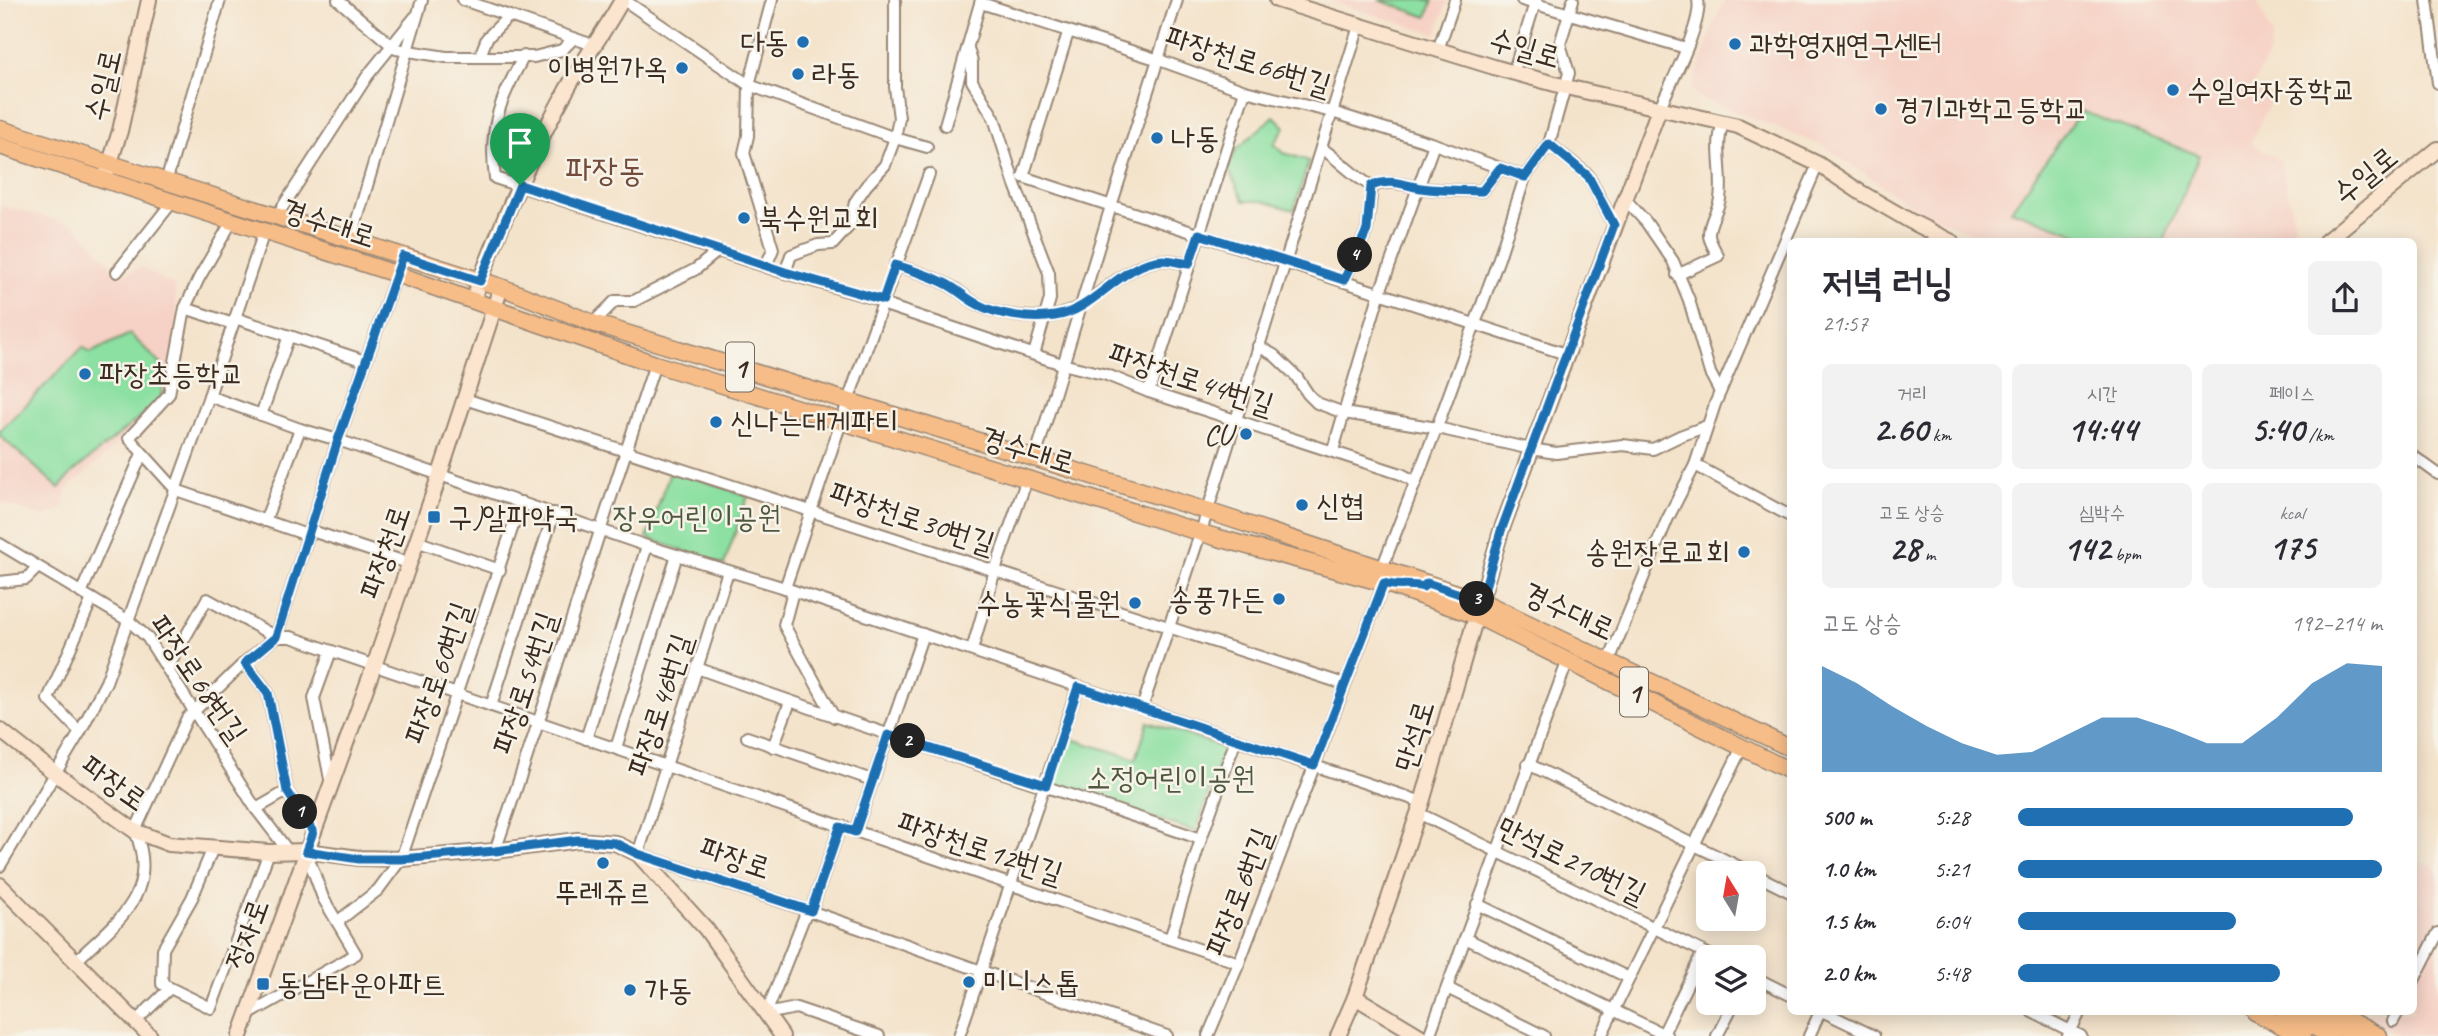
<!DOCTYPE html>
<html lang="ko">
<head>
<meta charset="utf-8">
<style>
  body { margin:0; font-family:Caveat,"Poor Story",sans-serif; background:#f2f2f3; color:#2b2b33; height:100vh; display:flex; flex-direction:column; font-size:26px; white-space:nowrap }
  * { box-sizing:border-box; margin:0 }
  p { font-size:23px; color:#7c7c81 }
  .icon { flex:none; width:38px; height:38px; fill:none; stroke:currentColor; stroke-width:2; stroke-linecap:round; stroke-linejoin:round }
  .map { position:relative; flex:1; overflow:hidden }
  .details { position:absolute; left:1787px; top:238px; width:630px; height:777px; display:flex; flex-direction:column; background:#fff; border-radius:10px; box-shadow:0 4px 18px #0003 }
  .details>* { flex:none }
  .needle { width:46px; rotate:349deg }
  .buttons { position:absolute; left:1696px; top:861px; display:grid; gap:14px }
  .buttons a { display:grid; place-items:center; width:70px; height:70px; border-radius:10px; background:#fff; box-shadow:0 4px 18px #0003; font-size:35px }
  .pin { position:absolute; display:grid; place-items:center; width:60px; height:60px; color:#fff; margin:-72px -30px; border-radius:50% 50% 50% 0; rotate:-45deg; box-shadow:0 0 7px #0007 }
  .pin .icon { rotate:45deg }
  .km { position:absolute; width:35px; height:35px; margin:-18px; border-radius:50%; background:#222; color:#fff; font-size:19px; line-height:35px; text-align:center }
  .round { display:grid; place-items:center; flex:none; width:74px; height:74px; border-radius:10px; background:#f2f2f3 }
  .headline { display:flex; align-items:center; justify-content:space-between; height:119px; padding:0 35px }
  h1 { font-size:38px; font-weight:700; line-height:52px }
  .figures { display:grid; grid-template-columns:repeat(3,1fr); gap:10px; height:119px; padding:7px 35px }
  .figures div { display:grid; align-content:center; border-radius:10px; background:#f2f2f3; text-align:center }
  .figures b { font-size:35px; font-weight:700 }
  .figures small { font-size:19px; font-weight:400 }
  .figures p { font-size:19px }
  .chart { height:196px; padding:14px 35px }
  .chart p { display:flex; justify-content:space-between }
  .chart svg { width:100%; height:126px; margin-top:7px; fill:#1f6fb2; opacity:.7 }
  ul { padding:0 35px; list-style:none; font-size:23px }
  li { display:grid; grid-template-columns:112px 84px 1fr; align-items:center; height:52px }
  li i { height:18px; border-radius:9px; background:#1f6fb2 }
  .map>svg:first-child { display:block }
  .built { fill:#f6d1c5 }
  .green { fill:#8ce0a2; stroke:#648560; stroke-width:2 }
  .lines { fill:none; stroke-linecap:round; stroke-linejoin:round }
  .street-casing { stroke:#988674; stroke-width:14 }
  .secondary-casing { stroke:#988674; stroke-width:18 }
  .primary-casing { stroke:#988674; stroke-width:19 }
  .street { stroke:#fff; stroke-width:10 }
  .secondary { stroke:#fce5cf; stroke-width:14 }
  .primary { stroke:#f7bd88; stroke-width:16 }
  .route-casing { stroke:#fff; stroke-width:14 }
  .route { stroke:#1f6fb2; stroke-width:9 }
  .poi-dot { fill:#1f6fb2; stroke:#f7f3e8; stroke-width:2.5 }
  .labels { text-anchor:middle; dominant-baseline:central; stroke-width:5; stroke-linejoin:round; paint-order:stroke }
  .shield { fill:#f7f3e8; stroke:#73665b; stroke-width:2 }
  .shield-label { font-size:28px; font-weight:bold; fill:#3b2a1e }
  .poi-label { font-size:30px; fill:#3b2a1e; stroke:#f7f3e8; text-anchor:start }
  .street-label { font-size:30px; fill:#3b2a1e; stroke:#f7f3e8 }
  .park-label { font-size:30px; fill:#4f583f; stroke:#f7f3e8 }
  .quarter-label { font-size:33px; fill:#744c3b; stroke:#f7f3e8 }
</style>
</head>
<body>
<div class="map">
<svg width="2438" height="1036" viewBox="0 0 2438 1036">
  <rect width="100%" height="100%" fill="#f7f3e8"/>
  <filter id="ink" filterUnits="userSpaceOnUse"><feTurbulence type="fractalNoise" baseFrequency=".0143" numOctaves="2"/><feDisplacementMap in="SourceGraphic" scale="14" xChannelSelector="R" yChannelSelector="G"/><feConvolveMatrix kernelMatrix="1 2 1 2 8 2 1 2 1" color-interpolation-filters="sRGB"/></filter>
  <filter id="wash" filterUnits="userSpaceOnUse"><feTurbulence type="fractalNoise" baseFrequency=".00686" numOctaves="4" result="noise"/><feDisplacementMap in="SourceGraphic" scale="28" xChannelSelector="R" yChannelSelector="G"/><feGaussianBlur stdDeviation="1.57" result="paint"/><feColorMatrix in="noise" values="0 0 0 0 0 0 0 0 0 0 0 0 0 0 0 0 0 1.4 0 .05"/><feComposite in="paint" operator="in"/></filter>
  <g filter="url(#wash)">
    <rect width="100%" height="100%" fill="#f4e3cb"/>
    <g class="built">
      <path d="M1327,0H1448L1436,34Z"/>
      <path d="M1725,0H2257L2273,38L2270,50L2252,88L2273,97L2250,143L2280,160L2298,237L2292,242L1991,241L1918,210L1824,146L1697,97L1691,89L1714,24Z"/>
      <path d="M0,205L75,225L121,276L141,267L175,286L177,325L166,393L127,436L67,489L63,508L44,517L0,502Z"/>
      <path d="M2413,858L2438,869V1036H2399L2351,1012H2413Z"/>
    </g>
    <g class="green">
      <path d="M1379,0H1433L1427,17Z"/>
      <path d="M2081,111L2199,155L2164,241H2095L2011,210Z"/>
      <path d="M1274,116L1285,127L1274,144L1284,153L1309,161L1294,210L1262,201H1244L1228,169L1237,149Z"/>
      <path d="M130,334L164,367L161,400L72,473L59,488L0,436V431L83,347L90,353Z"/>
      <path d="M671,469L748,496L724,565L647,538Z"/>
      <path d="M1148,722L1224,747L1196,832L1051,784L1066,737L1136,759Z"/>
    </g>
  </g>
  <g filter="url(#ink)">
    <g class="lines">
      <defs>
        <g id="street">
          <path d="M338,0L396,49L446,57H534L562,50L574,38"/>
          <path d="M463,0L596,46"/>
          <path d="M624,0L749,85L895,138L927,147"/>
          <path d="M1522,0L1686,48"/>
          <path d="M2427,0L2438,83"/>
          <path d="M981,3L1159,60L1245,91L1332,112L1434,144L1525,177"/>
          <path d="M1068,33L1023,177L1566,354"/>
          <path d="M968,48L972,62V81L994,118L1014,182L1049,273L1050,299L1034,354"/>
          <path d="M1438,50L1455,0"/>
          <path d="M480,56L487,38L509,16"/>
          <path d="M524,56C500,99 488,128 495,178L785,273L883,301"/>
          <path d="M1513,73L1536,0"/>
          <path d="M1659,109C1670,85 1703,23 1698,0"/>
          <path d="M945,125L981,0"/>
          <path d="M1549,144L1588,175L1614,225"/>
          <path d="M1321,148C1339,159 1352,176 1372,186C1391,179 1403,185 1421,188C1441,191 1462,190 1482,191L1500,168"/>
          <path d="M166,182L220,0"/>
          <path d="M1624,198L1646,222L1673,261L1689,300L1710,373L1720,392"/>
          <path d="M276,217L368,75L415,17"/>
          <path d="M232,221L199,278L185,308L169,394L129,438L176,490L307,535"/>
          <path d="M351,240L422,0"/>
          <path d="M895,265C914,271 933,276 950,286C960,291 967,299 977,304C995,314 1023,318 1044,317C1092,316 1116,264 1163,260C1171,260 1181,263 1189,264"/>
          <path d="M766,266L773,249L744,153L748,136L749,85L772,0"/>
          <path d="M117,272L173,201"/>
          <path d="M785,273L791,255L818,245L833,244L850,225L855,202L866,186L885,165L895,138L899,118L895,87V0"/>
          <path d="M1677,275L1718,256C1715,250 1710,242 1709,236C1708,223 1718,211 1720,199C1724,173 1714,148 1723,123"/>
          <path d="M1344,280L1367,230L1372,186"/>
          <path d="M882,304L1062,364L1107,375L1149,392L1401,474L1416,482"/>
          <path d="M185,308L233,324"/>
          <path d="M235,318L365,361"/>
          <path d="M593,323L615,301H634L696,269L718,251"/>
          <path d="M1258,346L1274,355L1296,376L1308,394L1317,403L1344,413L1437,428L1531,449L1556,453L1623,445L1653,449L1680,436L1707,426"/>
          <path d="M1149,392L1245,91"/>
          <path d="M209,396L300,429L338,440L647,546L785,588L1422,802"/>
          <path d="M465,399L1344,684"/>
          <path d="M261,415L289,336"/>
          <path d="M1333,450L1380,292L1434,144"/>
          <path d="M2413,456L2438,474"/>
          <path d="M1035,458L1111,206L1177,0"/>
          <path d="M1695,465L1790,516"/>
          <path d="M265,521L300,429"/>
          <path d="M309,530L408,563"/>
          <path d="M416,541L500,570"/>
          <path d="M0,544L129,621L147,637L256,809L289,852"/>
          <path d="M1382,568L1440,419L1499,258L1525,177L1549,144L1569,73L1560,44L1573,0"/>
          <path d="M728,571L638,854L807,910L1167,1036"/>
          <path d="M0,582L26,579L37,568"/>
          <path d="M785,588L855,381L929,174"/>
          <path d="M793,591L784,625L834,717"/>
          <path d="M81,593L142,454"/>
          <path d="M276,637L338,440L403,256"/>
          <path d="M972,650L995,570L1027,479"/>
          <path d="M1609,661L1667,520L1695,465L1715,404L1818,164"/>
          <path d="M245,662L268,693L287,791L313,832"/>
          <path d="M697,668C864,729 1033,781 1201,839"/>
          <path d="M167,669L207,599L276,637H291L1239,963"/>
          <path d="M491,706L554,513"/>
          <path d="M1142,708L1205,519L1359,26"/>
          <path d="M80,732L48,699L92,599"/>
          <path d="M747,737L872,780"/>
          <path d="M586,739L647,546"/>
          <path d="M773,747L790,702"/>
          <path d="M616,748L677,555"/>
          <path d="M1528,764L1752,873"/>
          <path d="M331,784L314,698L331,651"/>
          <path d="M256,809L287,791"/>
          <path d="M1418,813L1714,957"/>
          <path d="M855,832L923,634"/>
          <path d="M213,848L192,898L163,949L162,984L211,1008L269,852"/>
          <path d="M495,851C551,690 600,526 655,364"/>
          <path d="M0,866L80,732L106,682L209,396L264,232"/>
          <path d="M1754,874L1790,892"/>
          <path d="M1477,904L1629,978"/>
          <path d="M811,911L840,827"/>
          <path d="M337,922L378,890L401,859L521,502"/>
          <path d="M1465,938L1667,1036"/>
          <path d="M1170,939L1201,839L1236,739"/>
          <path d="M76,961C116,922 161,894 135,831L187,718L245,662L276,637"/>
          <path d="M1754,977L1790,995"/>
          <path d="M2413,982L2438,933"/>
          <path d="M1447,988L1544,1036"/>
          <path d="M1824,1012L1874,1036"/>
          <path d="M2032,1012L2081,1036"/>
          <path d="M766,1014L796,1008L879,1036"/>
          <path d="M766,1014L807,910"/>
          <path d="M246,1016L356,954L323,898L306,851"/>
          <path d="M136,1021L169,989"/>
          <path d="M2393,1021L2398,1012"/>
          <path d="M1663,1034L1703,952"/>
          <path d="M959,1036L1078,687"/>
          <path d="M1208,1036L1239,963L1384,583"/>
          <path d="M1429,1036L1568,660"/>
          <path d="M1601,1036L1742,747"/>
          <path d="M1717,1036L1734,1003"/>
          <path d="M1809,1036L1820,1012"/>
          <path d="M2068,1036L2080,1012"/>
        </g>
        <g id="secondary">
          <path d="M1277,0L1497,68L1566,87L1738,126L1818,164L1860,192L1910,221L1952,242"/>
          <path d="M107,172L120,131L149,0"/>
          <path d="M2325,242L2438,149"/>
          <path d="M473,300C499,229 529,157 566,91C583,60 605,31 622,0"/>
          <path d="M0,730L56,774L135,831L169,844L269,852L306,851L359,858L401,859L495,851L578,840L615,843L638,854L706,929L782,1036"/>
          <path d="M0,885L150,1036"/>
          <path d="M1355,997L1420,1036"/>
          <path d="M240,1036L374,666L440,474L501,287"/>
          <path d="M1338,1036L1355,997L1422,802L1501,531L1659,109"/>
        </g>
        <g id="primary">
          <path d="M0,129L501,287L593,323L1207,511L1481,601L1790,748"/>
          <path d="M0,146L396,274L655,364L1215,537L1384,583L1477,616L1790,771"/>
          <path d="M2255,1012L2302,1036"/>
          <path d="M2285,1012L2331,1036"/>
          <path d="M2311,1012L2355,1036"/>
          <path d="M2333,1012L2379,1036"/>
        </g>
      </defs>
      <use href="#street" class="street-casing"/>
      <use href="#secondary" class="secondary-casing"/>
      <use href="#primary" class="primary-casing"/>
      <use href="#street" class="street"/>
      <use href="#secondary" class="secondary"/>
      <use href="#primary" class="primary"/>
    </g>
  </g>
  <g class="lines" filter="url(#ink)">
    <defs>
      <path id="route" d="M1549,144L1588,176L1614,225L1501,531L1481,601L1427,583L1423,587C1409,583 1397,588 1384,583L1314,765L1078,687L1046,785L888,735L855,832L840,827L811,911L638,854L615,843L578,840L495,851L401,859H359L306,851L313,832L287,791L268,693L245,663L276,637L338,440L403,256L480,281L520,185L785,272L883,300L895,265C914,271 933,276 950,286C959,291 967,299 977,304C997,315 1032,320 1055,316C1096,310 1120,263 1163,260C1171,260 1181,263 1189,264L1199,234L1344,280L1367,230L1371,186C1391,178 1403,185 1421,188C1441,191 1462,190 1482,191L1500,168L1525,177Z"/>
    </defs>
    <use href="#route" class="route-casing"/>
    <use href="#route" class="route"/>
  </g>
  <g class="poi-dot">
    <circle cx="803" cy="42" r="7"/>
    <circle cx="1735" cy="44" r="7"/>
    <circle cx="682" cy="68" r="7"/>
    <circle cx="798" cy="74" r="7"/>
    <circle cx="2173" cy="90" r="7"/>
    <circle cx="1881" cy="109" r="7"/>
    <circle cx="1157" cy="138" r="7"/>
    <circle cx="744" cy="218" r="7"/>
    <circle cx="85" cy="374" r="7"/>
    <circle cx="716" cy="422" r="7"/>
    <circle cx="1246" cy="434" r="7"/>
    <circle cx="1302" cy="505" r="7"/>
    <rect x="427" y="510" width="14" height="14" rx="3.5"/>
    <circle cx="1744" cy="552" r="7"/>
    <circle cx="1279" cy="599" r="7"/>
    <circle cx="1135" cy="603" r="7"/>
    <circle cx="603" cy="863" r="7"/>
    <circle cx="969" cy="982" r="7"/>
    <rect x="256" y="977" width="14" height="14" rx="3.5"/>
    <circle cx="630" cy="990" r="7"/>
  </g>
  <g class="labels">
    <g class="shield">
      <rect x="726" y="342.5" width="28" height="49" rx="5"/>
      <rect x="1620" y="667.5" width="28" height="49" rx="5"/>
    </g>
    <g class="shield-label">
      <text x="740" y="367">1</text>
      <text x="1634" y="692">1</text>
    </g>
    <g class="poi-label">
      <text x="789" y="42" text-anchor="end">다동</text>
      <text x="1749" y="44">과학영재연구센터</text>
      <text x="668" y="68" text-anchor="end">이병원가옥</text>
      <text x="812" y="74">라동</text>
      <text x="2187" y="90">수일여자중학교</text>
      <text x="1895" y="109">경기과학고등학교</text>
      <text x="1171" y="138">나동</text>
      <text x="758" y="218">북수원교회</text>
      <text x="99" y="374">파장초등학교</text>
      <text x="730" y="422">신나는대게파티</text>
      <text x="1232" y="434" text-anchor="end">CU</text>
      <text x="1316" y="505">신협</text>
      <text x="448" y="517">구)알파약국</text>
      <text x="1730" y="552" text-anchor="end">송원장로교회</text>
      <text x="1265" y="599" text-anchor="end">송풍가든</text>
      <text x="1121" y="603" text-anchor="end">수농꽃식물원</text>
      <text x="603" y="892" text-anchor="middle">뚜레쥬르</text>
      <text x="983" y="982">미니스톱</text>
      <text x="277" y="984">동남타운아파트</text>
      <text x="644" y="990">가동</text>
    </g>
    <g class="street-label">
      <text transform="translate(1525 48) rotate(16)">수일로</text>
      <text transform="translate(1248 61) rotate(17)">파장천로66번길</text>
      <text transform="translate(103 85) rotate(-77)">수일로</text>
      <text transform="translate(2365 175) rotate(-39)">수일로</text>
      <text transform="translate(329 223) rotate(18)">경수대로</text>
      <text transform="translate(1191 379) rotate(18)">파장천로44번길</text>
      <text transform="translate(1028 450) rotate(17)">경수대로</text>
      <text transform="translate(912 518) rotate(18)">파장천로30번길</text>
      <text transform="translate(385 552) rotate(-71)">파장천로</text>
      <text transform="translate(1569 611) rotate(25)">경수대로</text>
      <text transform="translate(438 673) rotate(-71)">파장로60번길</text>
      <text transform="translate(198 679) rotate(55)">파장로68번길</text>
      <text transform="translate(525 683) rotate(-72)">파장로54번길</text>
      <text transform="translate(660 705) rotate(-72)">파장로46번길</text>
      <text transform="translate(1414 736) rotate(-73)">만석로</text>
      <text transform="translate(114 783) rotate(35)">파장로</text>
      <text transform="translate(980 848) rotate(18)">파장천로12번길</text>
      <text transform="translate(735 858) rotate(18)">파장로</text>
      <text transform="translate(1572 860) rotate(26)">만석로210번길</text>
      <text transform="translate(1239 892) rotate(-69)">파장로6번길</text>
      <text transform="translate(247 934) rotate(-70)">정자로</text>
    </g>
    <g class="park-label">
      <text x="697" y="517">장우어린이공원</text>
      <text x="1171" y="778">소정어린이공원</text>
    </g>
    <g class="quarter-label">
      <text x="605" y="170">파장동</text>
    </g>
  </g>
</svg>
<div class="buttons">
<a><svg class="needle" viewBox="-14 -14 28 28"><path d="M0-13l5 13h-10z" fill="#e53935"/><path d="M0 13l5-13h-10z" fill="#7c7c81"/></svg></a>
<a><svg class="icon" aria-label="layers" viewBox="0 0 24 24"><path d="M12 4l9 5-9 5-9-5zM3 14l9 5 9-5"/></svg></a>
</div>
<div class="pin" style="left:520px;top:185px;background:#1e9e55"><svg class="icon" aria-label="arrive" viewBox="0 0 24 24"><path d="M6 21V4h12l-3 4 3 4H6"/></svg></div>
<b class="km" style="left:300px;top:812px">1</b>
<b class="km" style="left:908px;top:741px">2</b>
<b class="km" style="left:1477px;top:599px">3</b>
<b class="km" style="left:1355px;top:255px">4</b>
<section class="details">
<div class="headline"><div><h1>저녁 러닝</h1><p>21:57</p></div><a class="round"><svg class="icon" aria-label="share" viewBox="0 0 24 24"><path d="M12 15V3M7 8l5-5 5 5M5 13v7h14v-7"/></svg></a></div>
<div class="figures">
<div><p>거리</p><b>2.60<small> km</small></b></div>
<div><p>시간</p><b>14:44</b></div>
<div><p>페이스</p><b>5:40<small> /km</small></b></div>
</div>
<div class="figures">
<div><p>고도 상승</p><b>28<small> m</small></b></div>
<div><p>심박수</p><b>142<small> bpm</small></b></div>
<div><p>kcal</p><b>175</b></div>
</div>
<div class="chart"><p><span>고도 상승</span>192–214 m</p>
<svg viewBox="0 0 160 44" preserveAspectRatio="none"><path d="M0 44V7L10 13L20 21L30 28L40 34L50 38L60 37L70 31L80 25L90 25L100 29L110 34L120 34L130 25L140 13L150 6L160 7V44z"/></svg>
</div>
<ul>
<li><b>500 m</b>5:28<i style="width:92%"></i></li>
<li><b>1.0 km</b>5:21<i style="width:100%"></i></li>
<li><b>1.5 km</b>6:04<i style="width:60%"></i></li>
<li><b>2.0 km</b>5:48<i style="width:72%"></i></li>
</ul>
</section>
</div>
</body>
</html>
